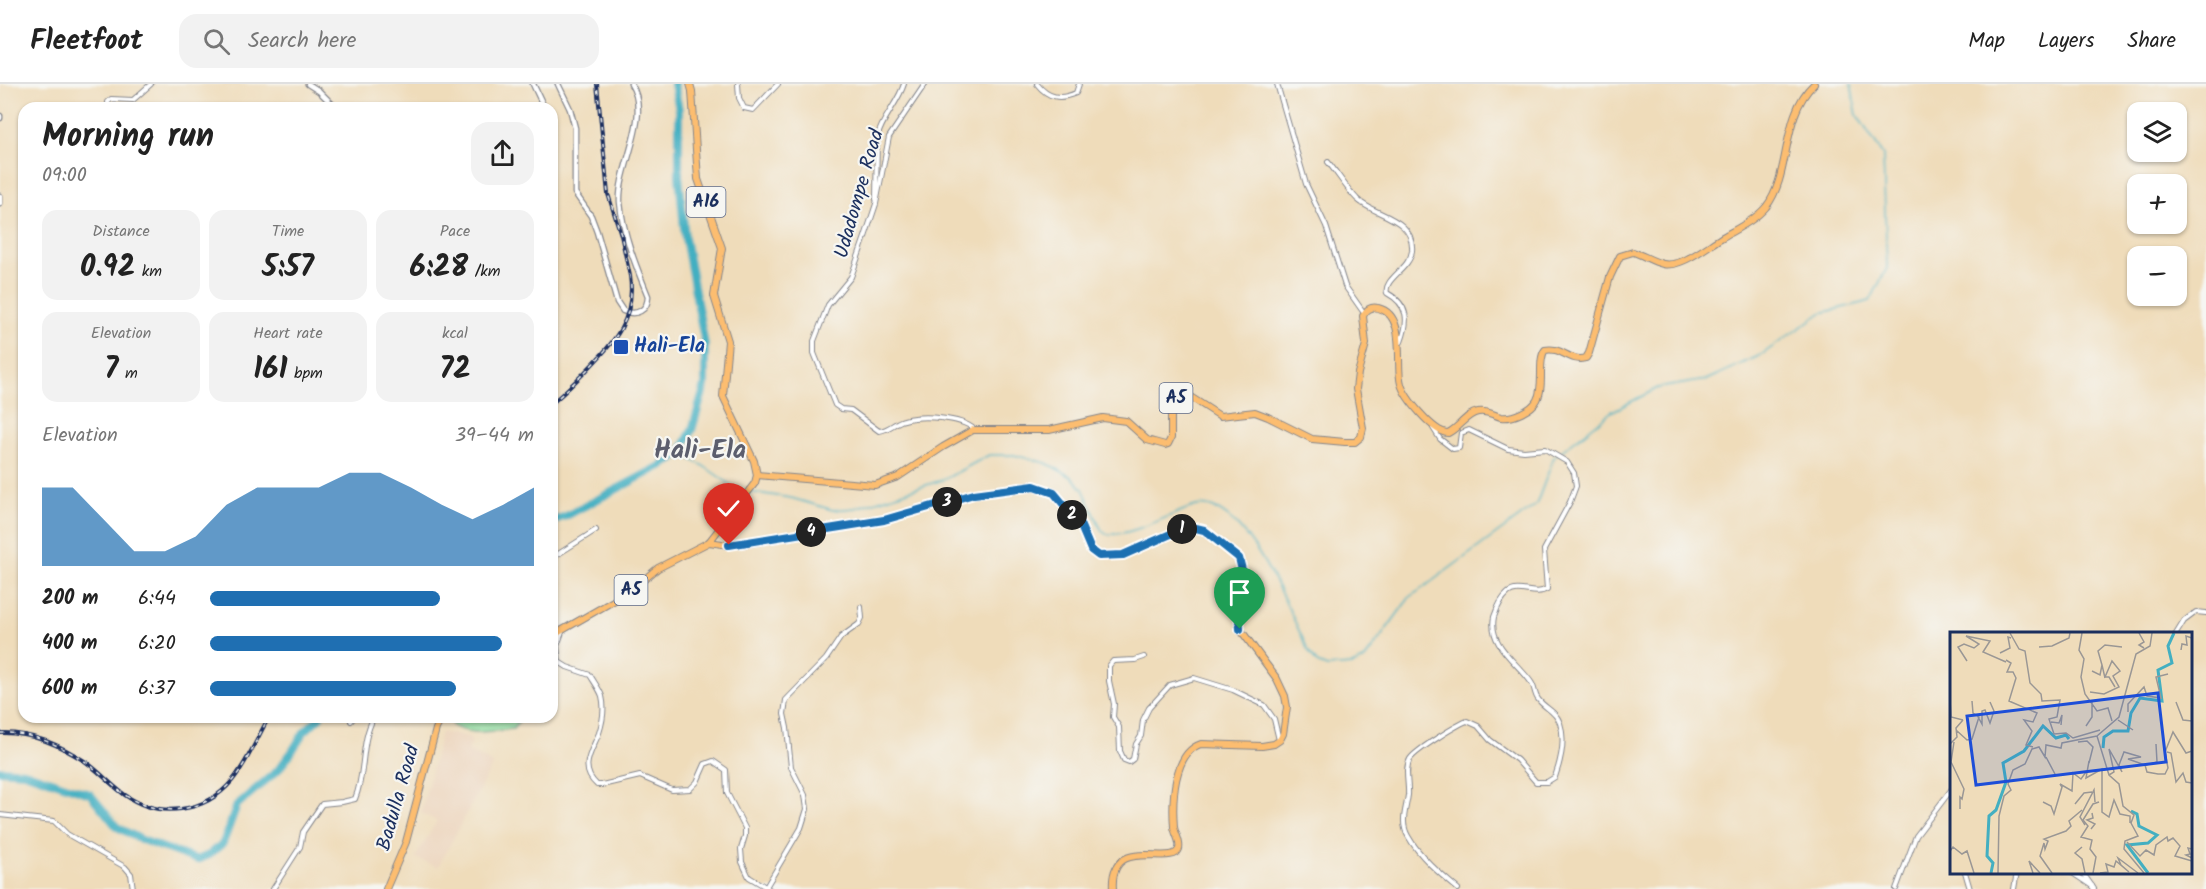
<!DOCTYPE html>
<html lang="en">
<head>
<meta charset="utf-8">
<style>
  body { margin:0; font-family:Kalam,sans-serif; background:#f2f2f2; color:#222; height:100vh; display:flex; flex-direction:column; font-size:22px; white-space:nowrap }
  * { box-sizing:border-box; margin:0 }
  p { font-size:20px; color:#767676 }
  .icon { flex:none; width:33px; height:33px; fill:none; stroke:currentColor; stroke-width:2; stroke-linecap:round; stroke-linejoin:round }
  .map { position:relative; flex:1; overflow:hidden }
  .sheet { position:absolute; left:18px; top:18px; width:540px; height:621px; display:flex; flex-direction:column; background:#fff; border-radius:18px; box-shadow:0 2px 4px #0004 }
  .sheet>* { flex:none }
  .fabs { position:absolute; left:2127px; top:18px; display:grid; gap:12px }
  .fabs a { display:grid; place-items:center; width:60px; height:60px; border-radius:12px; background:#fff; box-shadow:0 2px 4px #0004; font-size:30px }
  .pin { position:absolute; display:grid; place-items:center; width:51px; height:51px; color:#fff; margin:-62px -26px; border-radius:50% 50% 50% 0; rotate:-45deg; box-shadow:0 0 6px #0007 }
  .pin .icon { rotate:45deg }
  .km { position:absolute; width:30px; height:30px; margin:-15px; border-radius:50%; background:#222; color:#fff; font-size:16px; line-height:30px; text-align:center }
  .round { display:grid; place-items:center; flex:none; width:63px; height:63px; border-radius:18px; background:#f2f2f2 }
  .head { display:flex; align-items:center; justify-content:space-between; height:102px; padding:0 24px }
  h1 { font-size:33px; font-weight:600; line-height:45px }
  .stats { display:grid; grid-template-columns:repeat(3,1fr); gap:9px; height:102px; padding:6px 24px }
  .stats div { display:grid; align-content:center; border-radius:15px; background:#f2f2f2; text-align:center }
  .stats b { font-size:30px; font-weight:600 }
  .stats small { font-size:16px; font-weight:400 }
  .stats p { font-size:16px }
  .chart { height:168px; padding:12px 24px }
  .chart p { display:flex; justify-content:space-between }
  .chart svg { width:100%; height:108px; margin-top:6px; fill:#1f6fb2; opacity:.7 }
  ul { padding:0 24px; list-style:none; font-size:20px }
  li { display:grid; grid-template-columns:96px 72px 1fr; align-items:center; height:45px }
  li i { height:15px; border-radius:8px; background:#1f6fb2 }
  header { display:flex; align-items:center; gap:36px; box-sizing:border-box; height:84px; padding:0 30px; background:#fff; border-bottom:2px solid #e0e0e0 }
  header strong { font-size:28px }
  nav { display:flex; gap:33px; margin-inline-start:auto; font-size:21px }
  .search { width:420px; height:54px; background:#f2f2f2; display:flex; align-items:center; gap:15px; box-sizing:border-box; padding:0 21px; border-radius:18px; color:#767676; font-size:22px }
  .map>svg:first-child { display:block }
  .built { fill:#ecd3ba }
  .green { fill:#8fdf9e; stroke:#55877e; stroke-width:1.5 }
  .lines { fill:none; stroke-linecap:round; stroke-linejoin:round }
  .stream { stroke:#43afc1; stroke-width:1.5 }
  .river { stroke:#43afc1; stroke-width:8 }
  .minor-casing { stroke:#85868c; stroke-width:6 }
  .tertiary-casing { stroke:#85868c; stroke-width:7 }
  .primary-casing { stroke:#85868c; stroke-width:8 }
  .trunk-casing { stroke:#85868c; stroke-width:8 }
  .minor { stroke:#fff; stroke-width:4 }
  .tertiary { stroke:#fff; stroke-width:4.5 }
  .primary { stroke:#fcbd6f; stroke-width:6 }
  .trunk { stroke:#fcbd6f; stroke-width:6 }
  .rail-casing { stroke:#1b2f5e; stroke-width:4 }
  .rail { stroke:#f6f6f2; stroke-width:1.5; stroke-dasharray:4.5; stroke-linecap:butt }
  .route-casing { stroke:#fff; stroke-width:12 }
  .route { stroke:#1f6fb2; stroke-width:8 }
  .transit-dot { fill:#1a4fb4; stroke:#f6f6f2; stroke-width:2 }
  .labels { text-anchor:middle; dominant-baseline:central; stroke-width:4.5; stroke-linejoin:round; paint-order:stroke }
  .shield { fill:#f6f6f2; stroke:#5d6b8a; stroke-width:1.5 }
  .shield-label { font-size:18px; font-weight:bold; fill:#1b2f5e }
  .street-label { font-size:20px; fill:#1b2f5e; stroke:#f6f6f2 }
  .transit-label { font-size:20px; font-weight:bold; fill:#164399; stroke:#f6f6f2; text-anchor:start }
  .district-label { font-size:26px; font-weight:bold; fill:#5c5e6d; stroke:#f6f6f2 }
  .inset-river { fill:none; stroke:#43afc1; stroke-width:3 }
  .inset-road { fill:none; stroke:#9a9795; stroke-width:1.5 }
  .view { fill:#1d4ed8; fill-opacity:0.15; stroke:#1d4ed8; stroke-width:3 }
  .inset-edge { fill:none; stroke:#1b2f5e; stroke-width:3 }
</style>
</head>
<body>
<header>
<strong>Fleetfoot</strong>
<div class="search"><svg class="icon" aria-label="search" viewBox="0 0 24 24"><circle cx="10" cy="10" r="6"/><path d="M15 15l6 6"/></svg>Search here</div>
<nav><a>Map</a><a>Layers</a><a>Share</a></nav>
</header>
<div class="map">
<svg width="2206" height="805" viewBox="0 0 2206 805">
  <rect width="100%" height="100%" fill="#f6f6f2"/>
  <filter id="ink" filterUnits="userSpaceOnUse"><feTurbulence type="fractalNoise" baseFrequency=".0167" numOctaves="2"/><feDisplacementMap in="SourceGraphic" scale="12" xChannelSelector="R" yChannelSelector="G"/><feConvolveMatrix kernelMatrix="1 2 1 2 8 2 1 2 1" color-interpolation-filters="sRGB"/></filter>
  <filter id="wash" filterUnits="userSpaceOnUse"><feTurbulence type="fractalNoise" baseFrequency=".008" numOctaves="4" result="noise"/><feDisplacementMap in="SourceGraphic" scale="24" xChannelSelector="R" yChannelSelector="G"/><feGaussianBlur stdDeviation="1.35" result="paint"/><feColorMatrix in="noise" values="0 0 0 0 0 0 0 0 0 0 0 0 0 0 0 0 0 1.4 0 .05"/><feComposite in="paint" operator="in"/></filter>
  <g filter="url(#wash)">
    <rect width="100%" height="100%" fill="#efdcba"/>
    <path class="built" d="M441,648L469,653L472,659L468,666L493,680L438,783L415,774L437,737L421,729Z"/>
    <path class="green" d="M452,633H522L513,645C494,646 468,653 452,641Z"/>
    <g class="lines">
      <g class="stream">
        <path d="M680,369L705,383L734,403L745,407"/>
        <path d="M750,408L791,414L833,426L855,424L945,395L989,371H1014L1046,379L1072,393L1083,405L1102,447L1106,450C1131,453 1169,430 1193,423C1243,407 1292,534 1309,568L1317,579L1327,583L1352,581L1364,576L1409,514L1536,421L1554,373L1611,328L1658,304L1706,296L1761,271L1821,229L1870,217L1887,184L1883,71L1857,31L1851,0"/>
      </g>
      <g class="river">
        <path d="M552,437L566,432L672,376L680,369L692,346L705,301V261L685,154L679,92V26L674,0"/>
        <path d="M0,686L24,688L90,710L117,743L142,756L197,776L209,771L223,759L237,721L278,686L291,669L304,648L320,633"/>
      </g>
    </g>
  </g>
  <g filter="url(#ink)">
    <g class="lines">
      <defs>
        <g id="minor">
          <path d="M738,0L739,14L744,24L753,26L778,0"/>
          <path d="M925,0L889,53L876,120L865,153L851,193L828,221L814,257V269L835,321L841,325L851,326L879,347C889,346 895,338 904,336C922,331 960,333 974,345"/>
          <path d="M1037,0C1048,14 1060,16 1076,9L1079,0"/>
          <path d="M1277,0L1306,100L1326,142L1345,202L1364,229"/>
          <path d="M108,24V18L111,15L133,16L151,0"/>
          <path d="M1328,78C1338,90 1346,104 1357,115C1373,132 1415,133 1412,167C1410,185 1383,195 1387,209C1409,221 1409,237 1401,258"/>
          <path d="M876,115L877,54C882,34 898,19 904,0"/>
          <path d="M1433,344L1440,355L1453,365L1459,364L1461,349L1469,346L1508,365L1524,367L1545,365L1567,378L1574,389L1576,402L1570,418L1544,466L1547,505C1535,513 1519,500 1508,509C1501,515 1497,524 1494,533C1488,561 1517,578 1531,598C1535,603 1534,610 1538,615C1544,624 1556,627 1560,639C1566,656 1561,676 1555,693L1547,698H1536L1517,676L1490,656L1478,642L1467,637C1457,641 1416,666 1410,675C1404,685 1409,700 1408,711C1406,726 1400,738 1408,752C1419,772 1440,790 1458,805"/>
          <path d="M552,474L596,446"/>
          <path d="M562,548L557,562L559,578L567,583L590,591C594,598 599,604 602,612C605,624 603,637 599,649C592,667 578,684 597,701H602L640,692L672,706L690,705L697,698L705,680L713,677L726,686L727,709L745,744V752L741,765L742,778L749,793L769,805"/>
          <path d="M2176,550L2184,537L2196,528L2206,529"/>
          <path d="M1144,573L1135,576L1113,577L1109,582V597L1114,620L1113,633L1119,643L1120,667L1124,676L1129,678L1133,675L1136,660L1141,652L1143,636L1149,624L1170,601L1194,594L1233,606L1264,621L1274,635L1279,656"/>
          <path d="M351,637L354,633"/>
          <path d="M0,731L54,737L67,750L125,783L131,790L133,805"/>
          <path d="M1965,788L1970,805"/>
          <path d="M2071,788L2092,802"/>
          <path d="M2082,788L2094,805"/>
          <path d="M766,803L801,744L807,725L805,711L791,683L787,644L784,630L786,616L826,575L841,553L859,540L862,534L861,523"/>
          <path d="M273,805L300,763L303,748L322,720L342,718L355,715C366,689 360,658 374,633"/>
          <path d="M1896,805L1916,752L1951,706"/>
          <path d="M2014,805L2017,788"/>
        </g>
        <g id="tertiary">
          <path d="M308,0L319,7L336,24"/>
          <path d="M533,0L542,19V24"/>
          <path d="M558,0L570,25L575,44V109L591,132L597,148L617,218L623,227C636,232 648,227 648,212C636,182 623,151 620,118C618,83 652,32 631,0"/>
          <path d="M0,32V34"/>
          <path d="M0,112V119"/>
        </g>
        <path id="primary" d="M709,458L729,461L749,459L884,436L974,410L1034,402L1054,409L1080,440L1091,466L1099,472L1123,471L1182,445L1196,444L1204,446L1239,474L1244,494L1239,534L1240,545L1277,595L1285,612L1287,623L1283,650L1280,656L1274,660L1262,662L1201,660C1173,669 1172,718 1174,743C1175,750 1181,758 1179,765C1173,784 1109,749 1113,805"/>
        <g id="trunk">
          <path d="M757,391L875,401L898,393L943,363L973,346H1049L1103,334L1126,337L1147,356L1165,361L1168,360L1171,354V320L1181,312H1189L1220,332L1255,328L1268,333L1312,355L1345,358H1355L1361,353L1363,344L1356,305L1358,289L1366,260L1363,232C1366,226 1371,222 1378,224C1408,231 1395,281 1401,300C1405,314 1434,349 1448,349C1459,344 1466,330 1478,328C1487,326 1493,331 1501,333C1512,335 1532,326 1537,316C1545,301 1537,276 1545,266C1561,262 1570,279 1586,274L1589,269L1610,193L1620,172L1633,168C1643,171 1653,178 1663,180C1681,184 1706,163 1721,154C1736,145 1754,137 1766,123C1792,90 1780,32 1814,0"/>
          <path d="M552,552L629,508L658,484L709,458L755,399L757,391L754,377L723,312L728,257L714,212L722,164L698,95L692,7L690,0"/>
          <path d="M386,805L406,758L436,645L442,633"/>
        </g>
      </defs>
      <use href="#minor" class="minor-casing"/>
      <use href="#tertiary" class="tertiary-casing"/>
      <use href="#primary" class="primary-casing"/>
      <use href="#trunk" class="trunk-casing"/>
      <use href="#minor" class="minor"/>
      <use href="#tertiary" class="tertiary"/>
      <use href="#primary" class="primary"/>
      <use href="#trunk" class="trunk"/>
      <defs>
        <g id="rail">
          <path d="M552,319C564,309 575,298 586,287C614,258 636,235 630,192L621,151L608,110L597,0"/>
          <path d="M0,649C32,648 60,661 86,678C100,688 111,701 125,711C159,735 205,729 232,697C247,679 257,654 269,633"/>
        </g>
      </defs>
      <use href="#rail" class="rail-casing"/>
      <use href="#rail" class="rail"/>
    </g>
  </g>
  <g class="lines" filter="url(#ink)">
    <defs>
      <path id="route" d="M729,461L884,436L974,410L1034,402L1054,409L1080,440L1091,466L1099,472L1123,471L1182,445L1196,444L1204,446L1239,474L1244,494L1239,530L1240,545"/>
    </defs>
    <use href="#route" class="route-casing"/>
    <use href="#route" class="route"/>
  </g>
  <rect class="transit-dot" x="613" y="255" width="16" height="16" rx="3"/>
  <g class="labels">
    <g class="shield">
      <rect x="686.5" y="103" width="39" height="30" rx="4.5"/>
      <rect x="1159.5" y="299" width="33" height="30" rx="4.5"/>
      <rect x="614.5" y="491" width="33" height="30" rx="4.5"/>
    </g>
    <g class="shield-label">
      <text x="706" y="118">A16</text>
      <text x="1176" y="314">A5</text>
      <text x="631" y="506">A5</text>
    </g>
    <g class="street-label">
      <text transform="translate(860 110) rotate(-74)">Udadompe Road</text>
      <text transform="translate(399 714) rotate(-74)">Badulla Road</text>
    </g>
    <g class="transit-label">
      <text x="634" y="263">Hali-Ela</text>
    </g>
    <g class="district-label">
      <text x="700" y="367">Hali-Ela</text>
    </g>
  </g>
  <g transform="translate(1950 548)">
    <rect width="242" height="242" fill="#efdcba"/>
    <path class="inset-river" d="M153,116L154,105L163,99H178L181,81L190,66L212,69L208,38L222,31L218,14L224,1M181,179L187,182L189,194L207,203L198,211L177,213L198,241M41,241L43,231L37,224L39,184L46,178L56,150L53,131L74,119L93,94L106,106L116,103L119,107"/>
    <path class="inset-road" d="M60,1L69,17L75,19L80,51L91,62L92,69L110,68L107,85L99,87L104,102L116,101L123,106L150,98M132,1L129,18L134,27L131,45L135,62L147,79L158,76L162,89M189,1L194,10L189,13L194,16M89,15L102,14L119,6L120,1M231,18L232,12L237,13L236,4L242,6M50,21L60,16L58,5L61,6M56,28L61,31L57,40H63L66,46L59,69L87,81L83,90L74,88L82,99L76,113L83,115M17,29L8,15L14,12L24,16L29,12L16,4L40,9L33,20L56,30M152,33L148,19L155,13L172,15M142,39L150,43L152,33L155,46M140,60L154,62L169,55L163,44L170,39L162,29L155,45H159L165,55M0,68L1,85L13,88M226,70L233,88L242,89M178,80V72L194,55L197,64L211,66L206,45L218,42M27,83L32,92V79L35,78L40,91L44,79L40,70M168,88L183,98M101,90L109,91L112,83L111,93M136,94L142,85V69M6,98L17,108L22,107L29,85L23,81L22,69M147,104L159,143L169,152L173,174L184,183L181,191L188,204L175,209L174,217L194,241M147,104L169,85L186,22L200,14L202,1M4,110L1,130L14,157L12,167L10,165V177M128,110L137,109L143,115L139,131M0,112L7,105L6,96L13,88M159,117L172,140L169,133L174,120L191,125L178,127L195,133L197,140L208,142H215L218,136L215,120L223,100L236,121L242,119M159,117L164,140L159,143M217,120L221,121L226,150L233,141L236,150L242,151M96,125L106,144M139,129L136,146L152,137V180L159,185L164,168L170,182L180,184V191M196,133L207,130L206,112M93,170L101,174L104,182L112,155L110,152L122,159L123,141L131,147L136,140M125,172L134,161L142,160M135,193L130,185L144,158L145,170M141,197L145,192L137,188L143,186L142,181M177,210L190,224L196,218L204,223L206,213L217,205L218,209L223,206L230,214L225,224L242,229M132,215L125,221L132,227L135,241M242,217L238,216L240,222L236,223L242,226M0,219L3,215L12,222L17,219L24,241M48,241L49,184L54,164L61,158L58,152L63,138L75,132L82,117L89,115L95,125L96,113L111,116L112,111L147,104M83,241L79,229L90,241M102,241L90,224L94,211L95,217L98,209L94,207L116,199L121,194L119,189L132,178M143,241L146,225L140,217L142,208L131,205L138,194L133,188L143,172L149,170M150,241L158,240L156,232L164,235L166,229L179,240L171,233L168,226L188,241"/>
    <path class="view" d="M208,61L216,130L26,153L17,84Z"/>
    <rect width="242" height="242" class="inset-edge"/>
  </g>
</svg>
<div class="fabs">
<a><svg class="icon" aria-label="layers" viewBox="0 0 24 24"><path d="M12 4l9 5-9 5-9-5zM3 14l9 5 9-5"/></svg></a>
<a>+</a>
<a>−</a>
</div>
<div class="pin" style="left:1240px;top:545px;background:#1e9e55"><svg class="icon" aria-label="arrive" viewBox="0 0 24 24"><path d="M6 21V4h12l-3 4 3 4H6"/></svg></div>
<div class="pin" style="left:729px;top:461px;background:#d93025"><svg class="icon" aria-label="check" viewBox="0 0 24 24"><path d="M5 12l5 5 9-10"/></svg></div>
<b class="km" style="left:1182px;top:445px">1</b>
<b class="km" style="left:1072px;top:431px">2</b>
<b class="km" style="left:947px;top:418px">3</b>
<b class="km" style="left:811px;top:448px">4</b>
<section class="sheet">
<div class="head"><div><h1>Morning run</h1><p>09:00</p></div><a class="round"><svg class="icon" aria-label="share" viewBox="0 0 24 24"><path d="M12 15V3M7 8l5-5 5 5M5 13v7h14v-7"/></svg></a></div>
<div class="stats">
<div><p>Distance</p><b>0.92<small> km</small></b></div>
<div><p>Time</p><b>5:57</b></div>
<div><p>Pace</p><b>6:28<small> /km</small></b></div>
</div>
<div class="stats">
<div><p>Elevation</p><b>7<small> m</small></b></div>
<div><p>Heart rate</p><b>161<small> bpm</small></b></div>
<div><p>kcal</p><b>72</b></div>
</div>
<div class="chart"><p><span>Elevation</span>39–44 m</p>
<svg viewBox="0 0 160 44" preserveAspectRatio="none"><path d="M0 44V12L10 12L20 25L30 38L40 38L50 32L60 19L70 12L80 12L90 12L100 6L110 6L120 12L130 19L140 25L150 19L160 12V44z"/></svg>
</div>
<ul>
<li><b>200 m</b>6:44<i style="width:71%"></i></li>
<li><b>400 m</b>6:20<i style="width:90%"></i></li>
<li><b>600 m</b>6:37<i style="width:76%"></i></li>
</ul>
</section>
</div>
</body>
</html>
